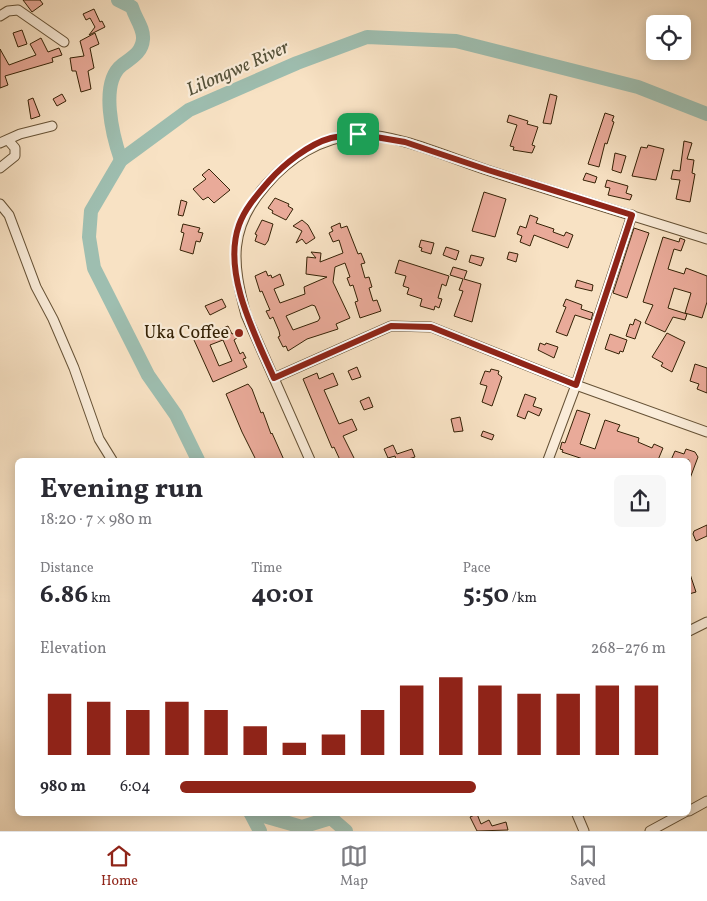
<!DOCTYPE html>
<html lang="en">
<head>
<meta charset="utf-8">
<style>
  body { margin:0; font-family:Vollkorn,serif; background:#f7f7f7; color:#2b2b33; height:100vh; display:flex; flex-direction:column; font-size:19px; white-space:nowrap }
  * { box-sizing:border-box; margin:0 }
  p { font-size:16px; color:#7c7c81 }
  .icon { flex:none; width:28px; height:28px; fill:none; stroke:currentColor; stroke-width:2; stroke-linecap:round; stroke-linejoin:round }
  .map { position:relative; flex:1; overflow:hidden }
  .drawer { position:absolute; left:15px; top:458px; width:676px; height:358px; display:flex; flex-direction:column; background:#fff; border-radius:8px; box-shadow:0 2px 12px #0003 }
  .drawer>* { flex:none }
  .buttons { position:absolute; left:646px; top:15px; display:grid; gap:10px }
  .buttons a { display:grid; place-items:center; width:45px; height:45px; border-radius:8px; background:#fff; box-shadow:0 2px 12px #0003; font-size:25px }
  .pin { position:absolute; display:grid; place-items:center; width:42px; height:42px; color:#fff; margin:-21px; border-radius:10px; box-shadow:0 2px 8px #0006 }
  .round { display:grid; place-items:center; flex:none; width:52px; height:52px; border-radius:8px; background:#f7f7f7 }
  .headline { display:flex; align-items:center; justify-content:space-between; height:85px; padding:0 25px }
  h1 { font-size:28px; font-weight:700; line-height:38px }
  .stats { display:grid; grid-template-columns:repeat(3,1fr); gap:8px; height:85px; padding:5px 25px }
  .stats div { display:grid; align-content:center }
  .stats b { font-size:25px; font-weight:700 }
  .stats small { font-size:14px; font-weight:400 }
  .stats p { font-size:14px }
  .chart { height:140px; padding:10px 25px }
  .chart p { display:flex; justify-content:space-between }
  .chart svg { width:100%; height:90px; margin-top:5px; stroke:#8f2418; stroke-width:6 }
  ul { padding:0 25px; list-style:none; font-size:16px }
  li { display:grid; grid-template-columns:80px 60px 1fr; align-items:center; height:38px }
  li i { height:12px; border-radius:6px; background:#8f2418 }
  .dock { display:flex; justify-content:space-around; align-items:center; height:70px; border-top:1px solid #e1e1e2; background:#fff; font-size:14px; color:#7c7c81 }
  .dock a { display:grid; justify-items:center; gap:2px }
  .dock .selected { color:#8f2418 }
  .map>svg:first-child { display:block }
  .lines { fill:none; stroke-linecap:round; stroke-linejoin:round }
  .river { stroke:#9ebeb0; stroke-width:14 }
  .building { fill:#e9aa99; stroke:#352206; fill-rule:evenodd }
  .minor-casing { stroke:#665236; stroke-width:11 }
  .minor { stroke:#faecd9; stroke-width:9 }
  .route-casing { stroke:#fff; stroke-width:10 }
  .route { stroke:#8f2418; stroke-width:6 }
  .poi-dot { fill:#8f2418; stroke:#faecd9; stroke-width:2 }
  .labels { text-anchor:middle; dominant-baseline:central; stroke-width:4.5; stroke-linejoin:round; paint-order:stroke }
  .poi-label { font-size:18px; fill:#352206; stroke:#faecd9; text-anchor:end }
  .water-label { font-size:19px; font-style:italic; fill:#545139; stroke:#faecd9 }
</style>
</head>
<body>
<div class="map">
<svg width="707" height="831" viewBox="0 0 707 831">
  <rect width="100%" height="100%" fill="#f8e2c4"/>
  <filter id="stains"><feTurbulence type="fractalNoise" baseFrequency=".004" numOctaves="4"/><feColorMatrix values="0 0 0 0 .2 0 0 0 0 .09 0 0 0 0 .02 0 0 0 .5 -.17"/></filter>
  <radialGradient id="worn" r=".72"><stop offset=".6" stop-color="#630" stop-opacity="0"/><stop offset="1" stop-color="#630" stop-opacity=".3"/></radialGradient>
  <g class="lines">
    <g class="river">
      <path d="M118,0L132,7C135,18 144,28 143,39C142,53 131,58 122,65C99,83 113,137 121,160"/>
      <path d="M198,460L176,415L148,375L94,268L89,237L91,211L121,160L189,110L297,63L367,37L456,41L638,87L707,114"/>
      <path d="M250,812L302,827L331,818L346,831"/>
      <path d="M251,814L260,831"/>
    </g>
  </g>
  <g class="building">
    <path d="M23,0H40L43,4L32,12Z"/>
    <path d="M94,9L100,22L102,21L105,27L89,35L95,27L90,18L86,20L83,14Z"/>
    <path d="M22,30L27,44L18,47L13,33Z"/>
    <path d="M95,33L99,44L90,48L94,68L88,71L91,89L81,92L76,71H72L70,58L84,56L80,41Z"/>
    <path d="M41,38L48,52L59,48L62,55L52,58L53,62L5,76L8,85L0,88V49L9,65L36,55L30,44Z"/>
    <path d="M62,94L66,101L57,106L53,99Z"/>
    <path d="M550,94L557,96L551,124L543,123Z"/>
    <path d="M33,98L40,116L31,119L28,100Z"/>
    <path d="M605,113L614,116L612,121L614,122L607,144L605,143L599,167L588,164Z"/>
    <path d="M509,115L528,121L527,124L538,127L532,145L535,146L532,153L513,150L514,147L510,146L517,125L507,122Z"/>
    <path d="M684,141L692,143L687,159L694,160L692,173L695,174L690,202L676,199L680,180L671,179L673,170L680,171Z"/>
    <path d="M648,145L664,149L656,180L632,176L641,147L647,148Z"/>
    <path d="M615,153L626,156L621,173L612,170Z"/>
    <path d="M209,169L230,190L214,203L208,197L203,200L193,189L206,179L202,175Z"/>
    <path d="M586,173L597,177L595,183L583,180Z"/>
    <path d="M607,180L628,186L626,193L632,195L630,200L608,195L610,188L605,187Z"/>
    <path d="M484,192L506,199L495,237L472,231Z"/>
    <path d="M275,198L289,204L288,206L293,209L286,220L272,213L273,211L268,208Z"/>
    <path d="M181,200L187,202L183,216L178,215Z"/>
    <path d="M530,215L538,218L536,223L554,229L553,232L564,236L566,232L573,235L568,248L534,235L530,246L520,242L522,236L517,234L520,226L526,228Z"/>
    <path d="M262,220L273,224L268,241L265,245L255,241L257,235L255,234Z"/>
    <path d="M302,220L308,225L315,238L306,244L302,239L296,243L302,231L293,226Z"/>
    <path d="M340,223L341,228L347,226L358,254L361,253L365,263L361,264L365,278L369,277L372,287L369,288L373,301L377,300L381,311L360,318L355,302L358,301L353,285L350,286L347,278L350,277L345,263L335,267L333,282L350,318L336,324L338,329L307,339L288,351L286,346L283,347L278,337L280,336L279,331L273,317L270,319L266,311L270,310L267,303L262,291L260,292L255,276L266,271L268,276L271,275L272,278L280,274L284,285L274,289L280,303L305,294L304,287L327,277L306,274L307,257L316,258L311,252L321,253L320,262L343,253L339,240L333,242L329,233L333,231L331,227ZM312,305L315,306L320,318L318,321L293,330L286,316Z"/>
    <path d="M183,224L200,228L198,232L203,233L200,242L196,241L193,254L180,250L184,233L181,232Z"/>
    <path d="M634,228L649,233L627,298L613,293Z"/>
    <path d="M663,237L679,242L680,238L685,240L681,251L674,249L668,269L684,274L686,268L707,276V302L702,318L685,313L691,293L674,288L668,308L687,314L685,320L673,317L665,332L645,323L653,305L643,302Z"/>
    <path d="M421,240L434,243L431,254L421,251L422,248L419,247Z"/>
    <path d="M446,247L459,251L456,260L443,255Z"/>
    <path d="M509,252L518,254L516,262L507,259Z"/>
    <path d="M471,255L484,258L481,266L469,262Z"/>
    <path d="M399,260L449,276L446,286L442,284L438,298L442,299L439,308L435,306L434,310L420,306L422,299L407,294L409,288L403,286L406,276L395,273Z"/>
    <path d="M453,267L467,271L464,279L481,284L472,322L454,316L463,291L459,290L463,279L450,275Z"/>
    <path d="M577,280L593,285L592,291L575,287Z"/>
    <path d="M222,299L226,307L210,315L205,306Z"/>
    <path d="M566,299L582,305L581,309L593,313L591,320L575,315L567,336L556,332L566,307L563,306Z"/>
    <path d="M635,319L641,322L635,339L626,336L630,324L633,325Z"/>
    <path d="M228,326L232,334L235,333L237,338L234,340L240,354L243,352L246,358L243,359L247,367L213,382L194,340ZM223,340L232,361L219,366L210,345Z"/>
    <path d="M667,333L685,342L672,372L661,366L663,363L652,357Z"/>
    <path d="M610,334L627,340L623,352L620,351L619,354L605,349Z"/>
    <path d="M540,343L545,345L546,343L558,347L554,358L538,350Z"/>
    <path d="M695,364L707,368V393L697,389L699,384L690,381Z"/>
    <path d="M357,367L361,377L352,380L348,371Z"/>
    <path d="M491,369L499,371L498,374L502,377L492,406L482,402L487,386L480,384L485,371L490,372Z"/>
    <path d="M317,373L319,379L333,373L338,385L324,390L339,424L352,419L357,430L343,436L355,460H340L334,447L332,448L303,379Z"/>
    <path d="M248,384L252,389L261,413L263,412L271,434L272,433L284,460H256L242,432L226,394Z"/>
    <path d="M525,394L536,398L533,406L542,409L539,416L528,411L525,419L517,416Z"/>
    <path d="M369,397L373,407L364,410L360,401Z"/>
    <path d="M577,410L590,414L580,444L595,449L605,420L620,425L617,431L639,438L638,442L652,448L654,444L663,448L658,460H586L562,452L563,450L560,449L562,442L565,443Z"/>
    <path d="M460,417L463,431L454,432L451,419Z"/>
    <path d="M483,431L494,435L492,440L481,436Z"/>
    <path d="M393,445L397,454L412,449L415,457L405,460H396L395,456L388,458L384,449Z"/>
    <path d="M686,449L695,452L698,457L689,481V460H671L675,451L684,454Z"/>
    <path d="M707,525V536L696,541L693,534L694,531Z"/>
    <path d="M690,574L696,592L689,594V575Z"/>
    <path d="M477,814L481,824L489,820L492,826L506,822L508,830L477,831L470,817Z"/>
  </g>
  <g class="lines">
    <defs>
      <g id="minor">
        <path d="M0,16L8,11L18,10L64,42"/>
        <path d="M0,143L20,134L52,126"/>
        <path d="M0,168L15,156V148L8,140"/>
        <path d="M0,204L9,215L36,287L53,319L74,368L99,439L112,460"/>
        <path d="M274,378L391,326L431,327L576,385L707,432"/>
        <path d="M310,460L246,315C232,263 228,228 266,185C289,158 320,138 356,135C393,132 450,158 487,170C560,194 634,216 707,239"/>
        <path d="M548,460L576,385L632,215"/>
        <path d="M689,631L707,622"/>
        <path d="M689,811L707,801"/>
        <path d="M576,812L584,831"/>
        <path d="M650,831L685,812"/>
      </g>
    </defs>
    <use href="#minor" class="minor-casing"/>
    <use href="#minor" class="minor"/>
  </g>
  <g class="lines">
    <defs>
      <path id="route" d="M358,134L405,142L488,170L632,215L576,385L431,327L391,326L274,378C255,335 222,273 239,225C245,208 257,195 269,181C284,164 309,144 331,138C340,136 349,136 358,134Z"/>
    </defs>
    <use href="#route" class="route-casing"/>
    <use href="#route" class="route"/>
  </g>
  <circle class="poi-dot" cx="239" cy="333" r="5"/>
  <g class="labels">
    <g class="poi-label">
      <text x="229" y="333">Uka Coffee</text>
    </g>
    <g class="water-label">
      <text transform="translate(238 69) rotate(-24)">Lilongwe River</text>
    </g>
  </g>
  <rect width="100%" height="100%" filter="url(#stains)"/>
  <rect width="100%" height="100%" fill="url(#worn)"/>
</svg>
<div class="buttons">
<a><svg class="icon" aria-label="locate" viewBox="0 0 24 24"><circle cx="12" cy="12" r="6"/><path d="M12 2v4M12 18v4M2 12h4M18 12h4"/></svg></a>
</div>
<div class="pin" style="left:358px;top:134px;background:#1e9e55"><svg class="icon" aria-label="arrive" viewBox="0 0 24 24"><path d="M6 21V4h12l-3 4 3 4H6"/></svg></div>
<section class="drawer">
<div class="headline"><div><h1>Evening run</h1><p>18:20 · 7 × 980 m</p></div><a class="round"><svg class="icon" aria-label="share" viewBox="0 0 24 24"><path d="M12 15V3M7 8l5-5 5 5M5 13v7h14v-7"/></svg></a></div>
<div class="stats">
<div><p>Distance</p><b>6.86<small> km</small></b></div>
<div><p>Time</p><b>40:01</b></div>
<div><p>Pace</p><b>5:50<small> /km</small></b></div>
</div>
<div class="chart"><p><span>Elevation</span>268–276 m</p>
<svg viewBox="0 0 160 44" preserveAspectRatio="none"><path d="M5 44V14M15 44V18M25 44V22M35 44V18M45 44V22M55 44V30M65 44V38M75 44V34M85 44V22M95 44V10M105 44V6M115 44V10M125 44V14M135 44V14M145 44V10M155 44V10"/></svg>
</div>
<ul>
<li><b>980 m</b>6:04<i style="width:61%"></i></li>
</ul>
</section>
</div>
<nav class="dock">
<a class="selected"><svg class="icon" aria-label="home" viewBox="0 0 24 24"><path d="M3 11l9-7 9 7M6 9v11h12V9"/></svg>Home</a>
<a><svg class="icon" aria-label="map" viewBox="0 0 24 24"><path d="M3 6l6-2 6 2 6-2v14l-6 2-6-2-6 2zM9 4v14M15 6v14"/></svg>Map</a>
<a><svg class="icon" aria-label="saved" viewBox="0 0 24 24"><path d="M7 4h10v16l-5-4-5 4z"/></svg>Saved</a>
</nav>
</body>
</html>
